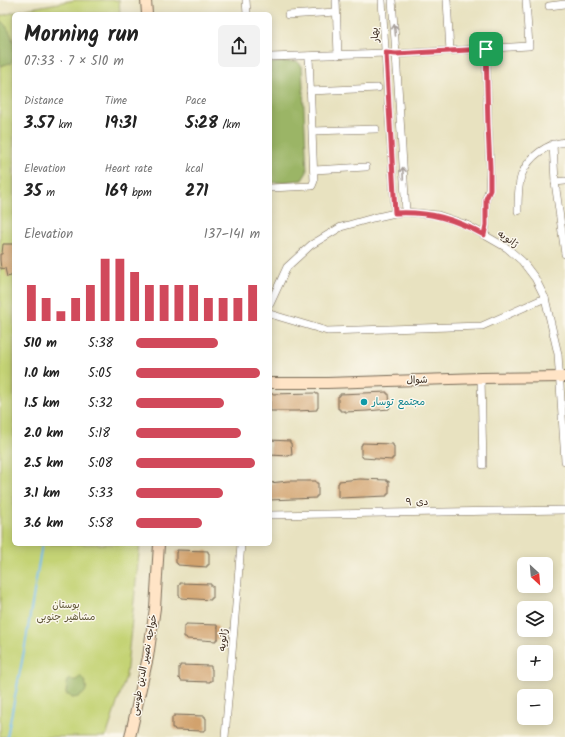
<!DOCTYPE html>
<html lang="en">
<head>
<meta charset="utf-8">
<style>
  body { margin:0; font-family:Kalam,"Playpen Sans Arabic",sans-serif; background:#f2f2f2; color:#222; height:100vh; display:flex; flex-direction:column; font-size:15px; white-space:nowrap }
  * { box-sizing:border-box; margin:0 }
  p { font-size:13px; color:#767676 }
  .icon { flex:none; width:22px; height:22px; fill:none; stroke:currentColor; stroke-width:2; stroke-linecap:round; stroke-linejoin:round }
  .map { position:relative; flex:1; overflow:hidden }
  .side { position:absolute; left:12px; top:12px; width:260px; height:534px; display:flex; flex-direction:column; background:#fff; border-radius:6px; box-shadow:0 2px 10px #0003 }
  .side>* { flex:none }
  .needle { width:26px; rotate:154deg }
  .buttons { position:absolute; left:517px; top:557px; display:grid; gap:8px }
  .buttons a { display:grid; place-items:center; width:36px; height:36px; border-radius:6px; background:#fff; box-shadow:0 2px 10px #0003; font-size:20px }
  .pin { position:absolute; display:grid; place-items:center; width:34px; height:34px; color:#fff; margin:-17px; border-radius:8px; box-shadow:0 2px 6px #0006 }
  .round { display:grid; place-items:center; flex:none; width:42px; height:42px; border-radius:6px; background:#f2f2f2 }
  .head { display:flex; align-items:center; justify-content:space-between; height:68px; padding:0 12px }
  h1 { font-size:22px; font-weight:700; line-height:30px }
  .metrics { display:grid; grid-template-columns:repeat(3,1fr); gap:6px; height:68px; padding:4px 12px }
  .metrics div { display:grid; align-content:center }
  .metrics b { font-size:17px; font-weight:700 }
  .metrics small { font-size:11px; font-weight:400 }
  .metrics p { font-size:11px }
  .chart { height:112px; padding:8px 12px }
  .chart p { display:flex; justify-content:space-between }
  .chart svg { width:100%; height:72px; margin-top:4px; stroke:#d1495b; stroke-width:6 }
  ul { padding:0 12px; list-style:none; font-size:13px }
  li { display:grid; grid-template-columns:64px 48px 1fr; align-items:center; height:30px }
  li i { height:10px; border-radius:5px; background:#d1495b }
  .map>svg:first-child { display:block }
  .green { fill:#c4d375; stroke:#807e4a }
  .forest { fill:#9bb566; stroke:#6b7042 }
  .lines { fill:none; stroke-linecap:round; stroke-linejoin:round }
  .stream { stroke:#78bff0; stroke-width:2 }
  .building { fill:#d2a26d }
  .street-casing { stroke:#786a57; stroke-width:8 }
  .secondary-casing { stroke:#786a57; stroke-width:12 }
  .street { stroke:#fff; stroke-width:7 }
  .secondary { stroke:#ffe4c6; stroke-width:10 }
  .oneway { stroke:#a79f9a }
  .route-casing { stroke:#fff; stroke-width:8 }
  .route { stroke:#d1495b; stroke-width:5 }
  .culture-dot { fill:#0f9aa8; stroke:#fbf7ec; stroke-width:1.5 }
  .labels { text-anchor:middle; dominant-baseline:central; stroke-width:3; stroke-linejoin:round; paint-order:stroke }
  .street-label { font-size:10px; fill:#3b2a1e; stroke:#fbf7ec }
  .culture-label { font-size:10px; fill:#0d838f; stroke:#fbf7ec; text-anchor:start }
  .park-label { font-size:10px; fill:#5d5434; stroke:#fbf7ec }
</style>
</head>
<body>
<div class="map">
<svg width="565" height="737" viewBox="0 0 565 737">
  <rect width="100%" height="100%" fill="#fbf7ec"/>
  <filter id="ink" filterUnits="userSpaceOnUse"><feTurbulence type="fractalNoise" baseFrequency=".025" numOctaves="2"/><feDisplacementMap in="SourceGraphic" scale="8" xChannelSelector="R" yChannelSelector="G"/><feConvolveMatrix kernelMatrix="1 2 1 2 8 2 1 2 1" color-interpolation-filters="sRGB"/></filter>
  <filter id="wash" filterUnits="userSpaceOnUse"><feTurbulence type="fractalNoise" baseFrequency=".012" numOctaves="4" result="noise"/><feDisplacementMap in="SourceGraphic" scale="16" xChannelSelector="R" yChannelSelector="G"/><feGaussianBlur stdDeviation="0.9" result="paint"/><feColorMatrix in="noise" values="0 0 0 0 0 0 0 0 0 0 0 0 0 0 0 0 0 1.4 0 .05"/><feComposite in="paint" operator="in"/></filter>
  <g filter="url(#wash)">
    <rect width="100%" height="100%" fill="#e8e2c0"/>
    <path class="green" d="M75,0H119L120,14H14V544H140L126,676L106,737H0V16L26,9Z"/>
    <g class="forest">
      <path d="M0,20C13,31 17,48 11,64L10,63L0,66Z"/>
      <path d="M297,61L302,66L307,172L302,180L270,183V63Z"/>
      <path d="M80,676C91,686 87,697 72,698L69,695H67L66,693L67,683L69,679C74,681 77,681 80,676Z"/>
    </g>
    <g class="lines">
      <path class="stream" d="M7,737L25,646L42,544"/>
    </g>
    <g id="blocks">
      <g class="building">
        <path d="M3,244H14V275L7,277L5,268L1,269L0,260V254H2Z"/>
        <path d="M387,392V394H389L390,408H389V409L367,411L345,412V411H340V409H338V396H340V394Z"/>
        <path d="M316,393V394H318V408H317V410L296,411H270V394Z"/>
        <path d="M270,440L290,441V443H291L292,455H290L289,456L270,455Z"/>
        <path d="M362,443L393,444V446H394V458H392V460L363,458L362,456H361V445H362Z"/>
        <path d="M360,479L387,480V482L389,481V494H387V496L340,498V497H338V483H339V481Z"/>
        <path d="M288,481H316V483H318V496H316V498L270,500V483Z"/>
        <path d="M177,550L208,551V553H209V565H207V567L178,565L177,563H176V552H177Z"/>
        <path d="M180,583L211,584V586H213V598H211V600L181,598L180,596H179V585H180Z"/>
        <path d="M186,624L217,625V627H218V639H216V641L187,639L186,637H184V626H186Z"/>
        <path d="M180,665L211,666V669H212V681H210V682L181,681L180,678L179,679V667H180Z"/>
        <path d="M174,715L205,716V718H206V730H204V731L175,730L174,728H172V717H174Z"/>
      </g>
    </g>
  </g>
  <g filter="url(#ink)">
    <use href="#blocks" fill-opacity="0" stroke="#786a57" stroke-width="1"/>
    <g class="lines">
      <defs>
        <g id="street">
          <path d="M246,0L247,14"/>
          <path d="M336,0L338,55"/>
          <path d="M382,0L395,213"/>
          <path d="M392,0L396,54L406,212"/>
          <path d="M447,0L450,51"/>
          <path d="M549,6L565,4"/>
          <path d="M288,15L336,12"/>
          <path d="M270,57L386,53L396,54L529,46L526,0"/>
          <path d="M310,91L378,88"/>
          <path d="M313,131L376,129"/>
          <path d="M553,144L555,182L565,254"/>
          <path d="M314,170L366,167"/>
          <path d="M555,182L565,181"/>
          <path d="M270,188L312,186L314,181L309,56"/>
          <path d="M518,211C518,200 518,183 522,174C529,156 547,144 565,142"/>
          <path d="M484,235L486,225V199L489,190L490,167L488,125L486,49"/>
          <path d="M270,304L287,267L311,245L341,227L373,218L395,213L406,212L438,215L467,225L507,248L522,261L535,278L545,298L558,354L565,461"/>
          <path d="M270,314L327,331L482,326L545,298"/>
          <path d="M481,378L483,465"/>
          <path d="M270,515L565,510"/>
          <path d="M225,737L241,544"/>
        </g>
        <g id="secondary">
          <path d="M146,0L147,14"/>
          <path d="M270,383H327L481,378L565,377"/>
          <path d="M130,737L148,657L155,608L159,544"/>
        </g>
      </defs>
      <use href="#street" class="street-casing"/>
      <use href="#secondary" class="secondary-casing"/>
      <use href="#street" class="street"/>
      <use href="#secondary" class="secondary"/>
    </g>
    <defs><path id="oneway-shaft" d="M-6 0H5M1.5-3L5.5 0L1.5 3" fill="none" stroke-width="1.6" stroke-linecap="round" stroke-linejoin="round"/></defs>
    <g class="oneway">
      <use href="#oneway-shaft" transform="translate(395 30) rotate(-95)"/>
      <use href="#oneway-shaft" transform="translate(403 173) rotate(-93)"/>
    </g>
  </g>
  <g class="lines" filter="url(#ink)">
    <defs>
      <path id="route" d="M486,49L488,125L490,167V190L486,199V225L484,235C455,219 429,211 395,213L386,53L396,54Z"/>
    </defs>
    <use href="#route" class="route-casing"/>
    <use href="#route" class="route"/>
  </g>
  <circle class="culture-dot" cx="364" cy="402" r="4"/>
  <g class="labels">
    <g class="street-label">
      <text transform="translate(375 35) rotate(-94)">بهار</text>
      <text transform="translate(508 239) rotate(34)">ژانویه</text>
      <text transform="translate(417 380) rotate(-2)">شوال</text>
      <text transform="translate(417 502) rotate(-1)">۹ دی</text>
      <text transform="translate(223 640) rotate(-85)">ژانویه</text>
      <text transform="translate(144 665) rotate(-79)">خواجه نصیر الدین طوسی</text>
    </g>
    <g class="culture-label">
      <text x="372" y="402">مجتمع توسار</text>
    </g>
    <g class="park-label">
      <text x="66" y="605">بوستان<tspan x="66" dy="12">مشاهیر جنوبی</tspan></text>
    </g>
  </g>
</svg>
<div class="buttons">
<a><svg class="needle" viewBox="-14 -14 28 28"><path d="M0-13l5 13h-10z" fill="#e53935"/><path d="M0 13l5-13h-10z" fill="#767676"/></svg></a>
<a><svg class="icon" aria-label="layers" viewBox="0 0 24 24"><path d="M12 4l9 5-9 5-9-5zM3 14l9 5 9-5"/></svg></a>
<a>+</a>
<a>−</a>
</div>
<div class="pin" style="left:486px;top:49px;background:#1e9e55"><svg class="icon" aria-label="arrive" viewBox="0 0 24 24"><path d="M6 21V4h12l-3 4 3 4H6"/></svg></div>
<section class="side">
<div class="head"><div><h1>Morning run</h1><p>07:33 · 7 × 510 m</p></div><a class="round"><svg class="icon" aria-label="share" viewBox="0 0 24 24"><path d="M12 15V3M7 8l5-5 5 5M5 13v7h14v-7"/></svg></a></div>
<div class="metrics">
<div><p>Distance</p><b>3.57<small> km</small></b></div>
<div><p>Time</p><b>19:31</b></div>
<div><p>Pace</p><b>5:28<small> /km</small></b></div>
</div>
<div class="metrics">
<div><p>Elevation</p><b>35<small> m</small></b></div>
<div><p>Heart rate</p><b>169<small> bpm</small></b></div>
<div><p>kcal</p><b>271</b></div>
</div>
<div class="chart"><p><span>Elevation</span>137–141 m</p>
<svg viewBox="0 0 160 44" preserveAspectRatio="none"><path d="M5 44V22M15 44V30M25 44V38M35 44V30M45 44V22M55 44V6M65 44V6M75 44V14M85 44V22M95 44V22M105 44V22M115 44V22M125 44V30M135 44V30M145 44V30M155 44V22"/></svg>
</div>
<ul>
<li><b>510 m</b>5:38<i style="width:66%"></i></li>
<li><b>1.0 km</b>5:05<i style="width:100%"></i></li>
<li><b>1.5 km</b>5:32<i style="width:71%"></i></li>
<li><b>2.0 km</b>5:18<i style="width:85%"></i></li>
<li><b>2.5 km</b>5:08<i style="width:96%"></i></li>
<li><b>3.1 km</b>5:33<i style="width:70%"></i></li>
<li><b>3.6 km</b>5:58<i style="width:53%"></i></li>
</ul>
</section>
</div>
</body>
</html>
